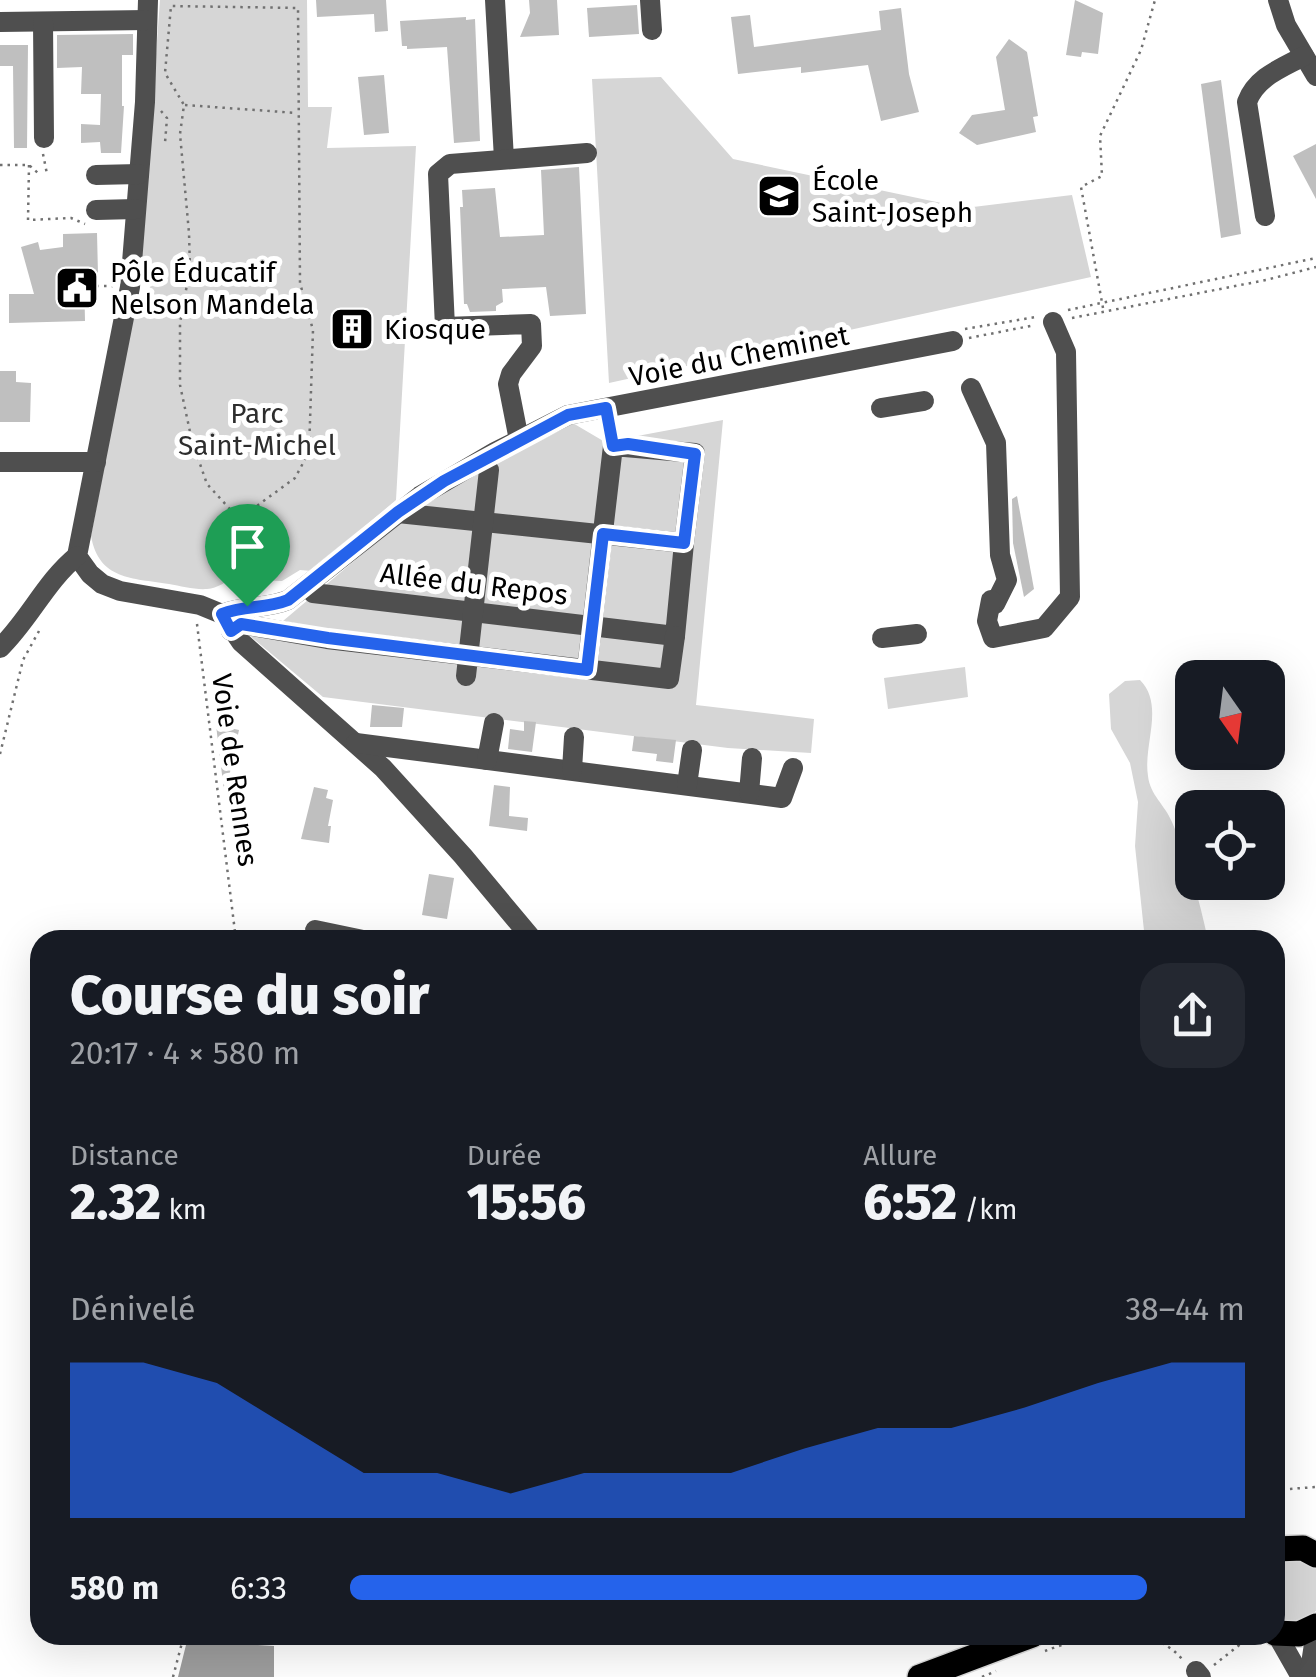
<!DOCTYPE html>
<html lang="fr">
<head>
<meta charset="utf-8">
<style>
  body { margin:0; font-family:"Fira Sans",sans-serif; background:#242831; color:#f1f3f6; height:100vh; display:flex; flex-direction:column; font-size:38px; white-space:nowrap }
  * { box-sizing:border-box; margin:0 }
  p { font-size:32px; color:#9ea1a6 }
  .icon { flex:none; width:55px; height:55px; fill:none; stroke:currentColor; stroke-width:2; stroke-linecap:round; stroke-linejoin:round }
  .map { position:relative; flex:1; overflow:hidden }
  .side { position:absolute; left:30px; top:930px; width:1255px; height:715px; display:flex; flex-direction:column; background:#171b24; border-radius:30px; box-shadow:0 10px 40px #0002 }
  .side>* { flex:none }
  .needle { width:65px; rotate:166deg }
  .controls { position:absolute; left:1175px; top:660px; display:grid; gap:20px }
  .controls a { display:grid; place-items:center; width:110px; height:110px; border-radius:20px; background:#171b24; box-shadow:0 10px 40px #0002; font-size:50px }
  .pin { position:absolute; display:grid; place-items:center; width:85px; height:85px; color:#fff; margin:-102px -42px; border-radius:50% 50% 50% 0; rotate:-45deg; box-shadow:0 0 10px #0007 }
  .pin .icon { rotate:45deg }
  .round { display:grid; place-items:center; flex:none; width:105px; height:105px; border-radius:30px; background:#242831 }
  .overview { display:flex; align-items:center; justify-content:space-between; height:170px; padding:0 40px }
  h1 { font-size:55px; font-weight:800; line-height:75px }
  .metrics { display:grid; grid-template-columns:repeat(3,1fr); gap:15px; height:170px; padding:10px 40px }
  .metrics div { display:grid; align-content:center }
  .metrics b { font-size:50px; font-weight:800 }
  .metrics small { font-size:28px; font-weight:400 }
  .metrics p { font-size:28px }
  .chart { height:280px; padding:20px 40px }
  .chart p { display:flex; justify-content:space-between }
  .chart svg { width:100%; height:180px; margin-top:10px; fill:#2563eb; opacity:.7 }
  ul { padding:0 40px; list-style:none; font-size:32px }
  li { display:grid; grid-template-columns:160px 120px 1fr; align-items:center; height:75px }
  li i { height:25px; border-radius:12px; background:#2563eb }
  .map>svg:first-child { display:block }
  .green { fill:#d6d6d6 }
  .water { fill:#9d9d9d }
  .building { fill:#bfbfbf }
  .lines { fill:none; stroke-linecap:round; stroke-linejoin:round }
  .major-casing { stroke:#dbdbdb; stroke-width:28 }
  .path { stroke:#717171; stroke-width:2.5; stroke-dasharray:2.5 5; stroke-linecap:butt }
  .minor { stroke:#4f4f4f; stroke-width:20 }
  .major { stroke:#000; stroke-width:25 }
  .route-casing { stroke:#fff; stroke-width:20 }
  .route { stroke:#2563eb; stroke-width:12 }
  .labels { text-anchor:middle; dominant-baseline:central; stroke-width:10; stroke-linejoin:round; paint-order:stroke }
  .poi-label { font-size:28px; fill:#000; stroke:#fff; text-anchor:start }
  .street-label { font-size:28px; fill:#000; stroke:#fff }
  .park-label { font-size:28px; fill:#2d2d2d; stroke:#fff }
</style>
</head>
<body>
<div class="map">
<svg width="1316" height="1677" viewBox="0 0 1316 1677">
  <rect width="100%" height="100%" fill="#fff"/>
  <g class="green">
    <path d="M160,0H307L308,107H332L327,148L416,146L396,500L312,571L300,570L282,581C266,581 253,577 236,579C225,580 218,589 207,589C195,590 181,586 169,584C132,578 99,580 91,536L133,314L147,303L153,270L141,259Z"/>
    <path d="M661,77L733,159L965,208L1072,195L1091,277L609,383L592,79Z"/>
    <path d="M723,420L696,705L814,719L811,753L728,748L323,697L244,631L248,618L283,621L418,507L571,422L605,442Z"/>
    <path d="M965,667L968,697L888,709L884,678Z"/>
    <path d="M1140,680C1165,705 1143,745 1148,776C1150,795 1165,805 1172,822C1189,861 1199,899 1208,940H1145L1135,846L1138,802L1130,763L1111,729L1109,694L1125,681Z"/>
    <path d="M1275,1557L1308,1561L1316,1569V1611L1301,1623L1275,1622Z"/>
  </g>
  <path class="water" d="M187,1641L274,1646V1677H178Z"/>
  <g class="building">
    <path d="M316,0H386L388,31L375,32L374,14L317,17Z"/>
    <path d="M529,0H557L559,35L520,37L530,13Z"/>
    <path d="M1075,0L1103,13L1098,54L1082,52L1081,57L1066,55Z"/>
    <path d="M637,5L639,34L589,37L587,8Z"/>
    <path d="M901,8L909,74L919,112L881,121L868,65L801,73V67L738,74L731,17L750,15L754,47L881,30L879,11Z"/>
    <path d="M466,17V20L475,19L480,141L454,143L447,47L407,49V46H402L400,21Z"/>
    <path d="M133,34V55H122V106H124L121,153H101L100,142L81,143V124L100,125L101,94H81L82,67L57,68V35Z"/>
    <path d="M1009,39L1027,52L1038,116L1033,117L1036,132L977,145L959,133L972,115L1005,110L996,57Z"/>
    <path d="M0,45H28L27,148H14L13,66H0Z"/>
    <path d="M384,75L389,133L364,135L358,77Z"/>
    <path d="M1221,80L1241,234L1221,238L1201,84Z"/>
    <path d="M1316,144V199L1293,156Z"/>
    <path d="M579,167L586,314L550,316L546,287L502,289L503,302L496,306V311L470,312L467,304H464L460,207H463L462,190L495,188L500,237L544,235L541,170Z"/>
    <path d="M97,233L98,275L84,276L85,321L9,323V294H34L21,247L38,242L40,250L63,247V234Z"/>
    <path d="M0,371H16V382L31,383L30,422H0Z"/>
    <path d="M1017,496L1034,589L1024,597L1013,543L1012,499Z"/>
    <path d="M372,705L404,708L402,727H370Z"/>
    <path d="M524,721L536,722L532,752L508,749L510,729L524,731Z"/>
    <path d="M216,725L239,730L226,791H224Z"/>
    <path d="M634,736L676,740L673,763L656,761L657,754L632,751Z"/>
    <path d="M494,785L510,787L509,816L528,818L527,831L489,826Z"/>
    <path d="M314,787L328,790L326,798L333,800L328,826H331L329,843L301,839Z"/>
    <path d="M429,874L454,878L447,919L422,915Z"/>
  </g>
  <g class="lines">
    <defs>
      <g id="major">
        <path d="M1275,1549L1303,1548L1316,1555"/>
        <path d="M1275,1633L1299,1634L1316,1626"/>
        <path d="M920,1677L1032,1635"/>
      </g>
    </defs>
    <use href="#major" class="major-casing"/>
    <g class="path">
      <path d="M185,105L297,113"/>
      <path d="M161,111L167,118L165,143"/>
      <path d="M43,154L47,174"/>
      <path d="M0,165H29L39,174"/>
      <path d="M29,165L28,220L71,218L85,224"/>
      <path d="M74,286H113"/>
      <path d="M145,291L181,302"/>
      <path d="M1103,308L1081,187L1102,176L1100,136L1141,50L1155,0"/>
      <path d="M1068,310L1316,258"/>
      <path d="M1072,318L1266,280L1316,267"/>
      <path d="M965,329L1036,317"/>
      <path d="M969,338L1035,325"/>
      <path d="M239,519L295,478L309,452L313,330L300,283L298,8L171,6L165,73L184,105L180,134L189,233L190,268L180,323V385L192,441L207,484L239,519L245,590"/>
      <path d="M197,624L236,940"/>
      <path d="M0,754L23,660L39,631"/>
      <path d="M1275,1490L1316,1487"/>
      <path d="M1045,1651C1086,1635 1150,1621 1182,1659"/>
      <path d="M1214,1665L1252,1635"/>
      <path d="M173,1677L184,1635"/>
      <path d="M982,1677L996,1671"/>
    </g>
    <g class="minor">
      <path d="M148,0L145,102L130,287L77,556L90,574L102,584L120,591L200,605L222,614L241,642L383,768L463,856L533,940"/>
      <path d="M495,0L504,159"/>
      <path d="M650,0L652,30"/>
      <path d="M1278,0L1286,25L1316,76"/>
      <path d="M0,22L147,20"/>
      <path d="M43,22L44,138"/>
      <path d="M96,175L139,174"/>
      <path d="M96,210L136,209"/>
      <path d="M1265,216L1247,102C1256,77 1282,68 1304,56"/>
      <path d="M971,388L996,443L1000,555L1007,580L995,604"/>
      <path d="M881,408L924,401"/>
      <path d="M519,440L508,384L511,374L532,346L531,324L445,327L438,174L450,164L587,153"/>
      <path d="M0,462H96"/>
      <path d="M308,586L313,593L675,636L684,543L398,513"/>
      <path d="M991,600L987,621L993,638L1044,628L1070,597L1066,352L1053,322"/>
      <path d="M222,614C244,605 267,609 288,600L420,496L495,452L568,415L953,341"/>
      <path d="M231,631L241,624L327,639L669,679L675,636"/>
      <path d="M882,638L917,634"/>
      <path d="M0,648C29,620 46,581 77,556"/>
      <path d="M587,669L613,446L695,453L684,543"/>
      <path d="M466,676L489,470"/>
      <path d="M356,743L782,798L793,768"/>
      <path d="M487,760L494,723"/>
      <path d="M572,770L574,737"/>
      <path d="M687,785L692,750"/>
      <path d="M749,793L752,758"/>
      <path d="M315,930L363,940"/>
      <path d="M1276,1633L1301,1677"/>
      <path d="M1196,1671L1201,1677"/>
      <path d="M1309,1677L1316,1631"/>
    </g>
    <use href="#major" class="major"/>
  </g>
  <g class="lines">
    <defs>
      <path id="route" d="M606,408L613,446L628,444L695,454L684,543L603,534L587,670L328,638L241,624L231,631L222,614C244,605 266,609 288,600L398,512L444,481L568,415Z"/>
    </defs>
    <use href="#route" class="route-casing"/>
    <use href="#route" class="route"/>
  </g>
  <defs>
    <symbol id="school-square" viewBox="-11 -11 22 22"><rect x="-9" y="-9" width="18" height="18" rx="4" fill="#000" stroke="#fff"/><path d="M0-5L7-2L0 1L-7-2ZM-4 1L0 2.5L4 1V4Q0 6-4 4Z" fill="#fff"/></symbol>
    <symbol id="civic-square" viewBox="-11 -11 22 22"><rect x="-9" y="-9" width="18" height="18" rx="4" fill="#000" stroke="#fff"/><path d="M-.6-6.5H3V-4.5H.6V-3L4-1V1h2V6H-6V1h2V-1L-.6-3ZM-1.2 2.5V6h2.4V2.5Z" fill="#fff"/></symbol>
    <symbol id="building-square" viewBox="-11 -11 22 22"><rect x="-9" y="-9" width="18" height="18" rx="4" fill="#000" stroke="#fff"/><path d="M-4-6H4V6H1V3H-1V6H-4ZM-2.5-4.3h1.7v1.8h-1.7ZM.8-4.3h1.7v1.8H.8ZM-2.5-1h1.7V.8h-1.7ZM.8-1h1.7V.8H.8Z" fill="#fff"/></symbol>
  </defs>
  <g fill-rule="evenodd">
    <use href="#school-square" x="754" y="171" width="50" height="50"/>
    <use href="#civic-square" x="52" y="263" width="50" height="50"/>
    <use href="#building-square" x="327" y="304" width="50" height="50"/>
  </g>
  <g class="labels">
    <g class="poi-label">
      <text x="812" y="180">École<tspan x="812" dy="32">Saint-Joseph</tspan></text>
      <text x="110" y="272">Pôle Éducatif<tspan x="110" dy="32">Nelson Mandela</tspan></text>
      <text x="384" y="329">Kiosque</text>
    </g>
    <g class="street-label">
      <text transform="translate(739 356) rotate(-11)">Voie du Cheminet</text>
      <text transform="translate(474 584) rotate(7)">Allée du Repos</text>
      <text transform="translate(235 770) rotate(82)">Voie de Rennes</text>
    </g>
    <g class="park-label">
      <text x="257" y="413">Parc<tspan x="257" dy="32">Saint-Michel</tspan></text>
    </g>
  </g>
</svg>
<div class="controls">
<a><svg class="needle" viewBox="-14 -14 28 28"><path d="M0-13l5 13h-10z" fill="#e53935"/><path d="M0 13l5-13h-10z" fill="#9ea1a6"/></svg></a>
<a><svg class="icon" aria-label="locate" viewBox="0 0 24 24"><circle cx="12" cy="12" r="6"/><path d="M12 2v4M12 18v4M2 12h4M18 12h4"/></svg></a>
</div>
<div class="pin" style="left:247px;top:606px;background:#1e9e55"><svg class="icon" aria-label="arrive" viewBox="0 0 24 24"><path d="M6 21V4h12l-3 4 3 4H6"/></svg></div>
<section class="side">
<div class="overview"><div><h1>Course du soir</h1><p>20:17 · 4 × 580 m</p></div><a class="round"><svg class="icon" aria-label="share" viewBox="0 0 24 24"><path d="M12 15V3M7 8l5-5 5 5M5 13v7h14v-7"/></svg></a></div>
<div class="metrics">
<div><p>Distance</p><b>2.32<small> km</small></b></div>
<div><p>Durée</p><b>15:56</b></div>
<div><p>Allure</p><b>6:52<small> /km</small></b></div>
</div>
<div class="chart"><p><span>Dénivelé</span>38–44 m</p>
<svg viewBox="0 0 160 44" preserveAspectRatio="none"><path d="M0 44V6L10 6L20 11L30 22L40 33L50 33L60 38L70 33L80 33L90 33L100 27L110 22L120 22L130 17L140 11L150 6L160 6V44z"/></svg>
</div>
<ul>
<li><b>580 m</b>6:33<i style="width:89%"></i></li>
</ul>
</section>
</div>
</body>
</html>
